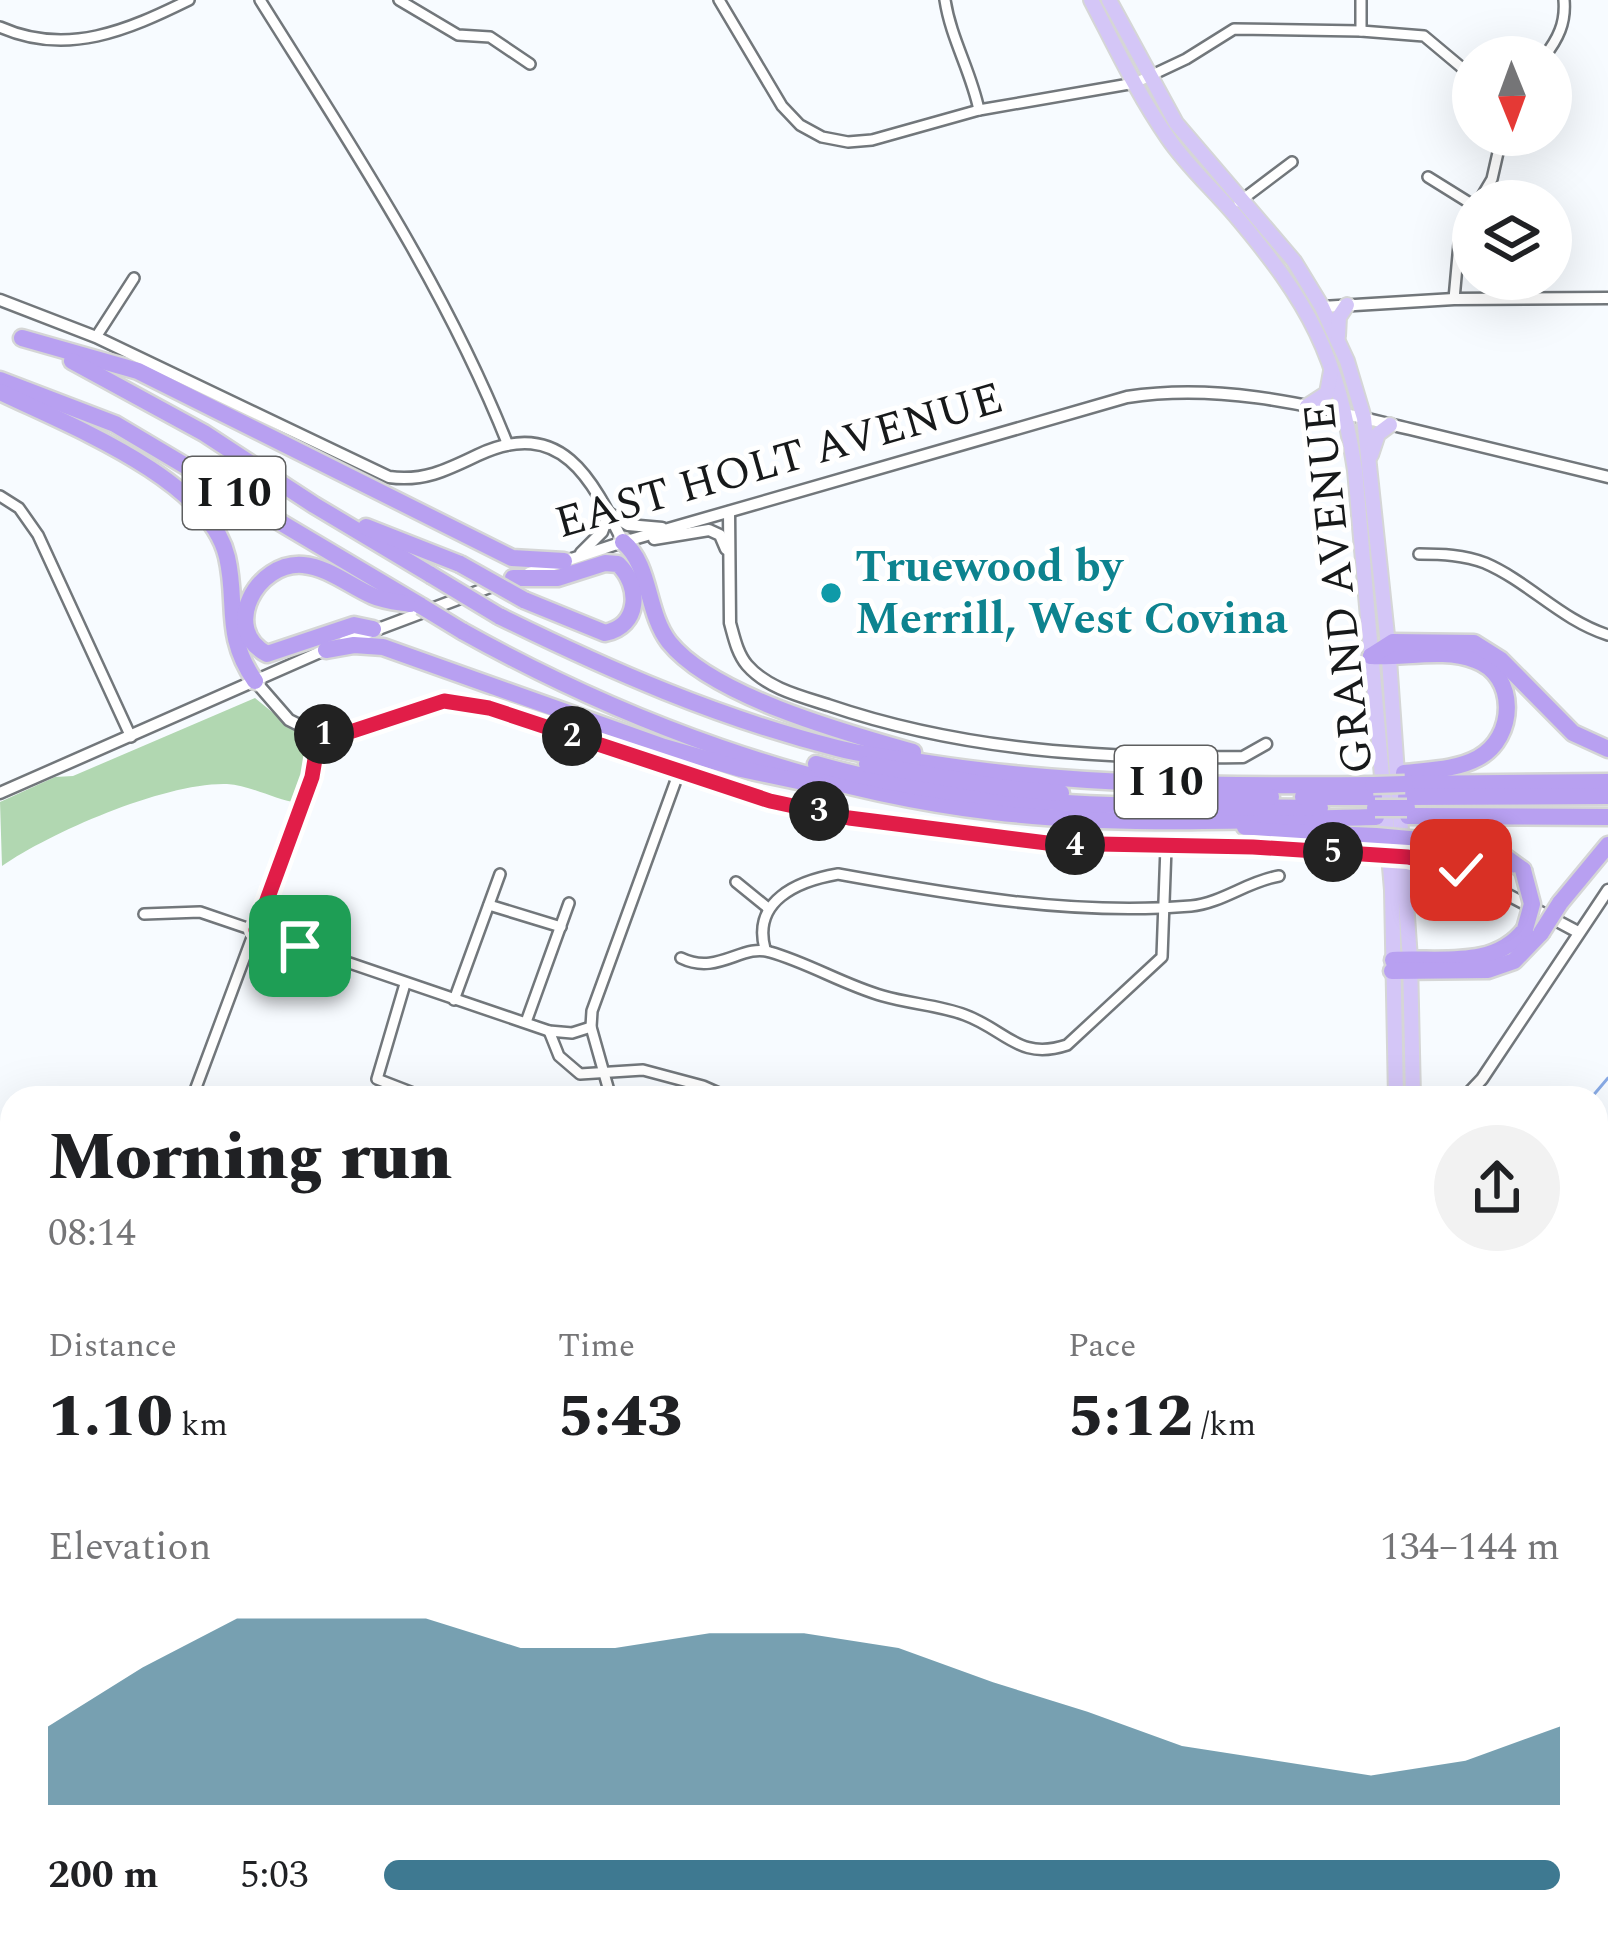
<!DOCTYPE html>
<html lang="en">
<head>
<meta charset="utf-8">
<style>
  body { margin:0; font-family:Spectral,serif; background:#f2f2f2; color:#202124; height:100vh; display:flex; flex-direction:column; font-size:45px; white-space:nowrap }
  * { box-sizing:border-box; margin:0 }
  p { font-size:39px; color:#757577 }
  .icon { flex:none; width:66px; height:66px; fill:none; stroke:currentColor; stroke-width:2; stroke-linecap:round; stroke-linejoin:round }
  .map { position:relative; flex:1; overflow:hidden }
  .side { position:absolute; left:0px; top:1086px; width:1608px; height:861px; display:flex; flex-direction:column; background:#fff; border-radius:36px 36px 0 0; box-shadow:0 12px 48px #0002 }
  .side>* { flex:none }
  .needle { width:78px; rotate:179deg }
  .buttons { position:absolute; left:1452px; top:36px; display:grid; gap:24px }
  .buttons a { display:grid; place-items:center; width:120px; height:120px; border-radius:50%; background:#fff; box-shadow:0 12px 48px #0002; font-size:60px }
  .pin { position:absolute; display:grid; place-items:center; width:102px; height:102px; color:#fff; margin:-51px; border-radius:24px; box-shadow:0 6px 18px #0006 }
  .km { position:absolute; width:60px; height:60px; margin:-30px; border-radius:50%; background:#222; color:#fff; font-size:33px; line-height:60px; text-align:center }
  .round { display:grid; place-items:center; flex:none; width:126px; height:126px; border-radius:63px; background:#f2f2f2 }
  .headline { display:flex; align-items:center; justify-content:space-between; height:204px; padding:0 48px }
  h1 { font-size:66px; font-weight:800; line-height:90px }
  .metrics { display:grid; grid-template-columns:repeat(3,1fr); gap:18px; height:204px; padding:12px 48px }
  .metrics div { display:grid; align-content:center }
  .metrics b { font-size:60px; font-weight:800 }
  .metrics small { font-size:33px; font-weight:400 }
  .metrics p { font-size:33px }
  .chart { height:336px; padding:24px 48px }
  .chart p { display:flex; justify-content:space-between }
  .chart svg { width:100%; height:216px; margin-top:12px; fill:#3e7991; opacity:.7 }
  ul { padding:0 48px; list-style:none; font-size:39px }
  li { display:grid; grid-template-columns:192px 144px 1fr; align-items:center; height:90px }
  li i { height:30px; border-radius:15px; background:#3e7991 }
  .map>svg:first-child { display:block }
  .green { fill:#b1d7b1 }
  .water { fill:#88aae5 }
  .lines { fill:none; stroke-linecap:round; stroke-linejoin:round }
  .stream { stroke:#88aae5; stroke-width:3 }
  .minor-casing { stroke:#72777b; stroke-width:14 }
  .tertiary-casing { stroke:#72777b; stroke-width:15 }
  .secondary-casing { stroke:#72777b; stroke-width:16 }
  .primary-casing { stroke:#d5d6d6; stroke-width:18 }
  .motorway-casing { stroke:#d5d6d6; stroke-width:21 }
  .minor { stroke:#fff; stroke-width:9 }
  .tertiary { stroke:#fff; stroke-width:10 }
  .secondary { stroke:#fff; stroke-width:12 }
  .primary { stroke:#d4c6f7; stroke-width:14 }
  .motorway { stroke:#b8a0f1; stroke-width:16 }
  .tertiary-bridge-casing { stroke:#72777b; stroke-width:15; stroke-linecap:butt }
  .motorway-bridge-casing { stroke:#d5d6d6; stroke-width:21; stroke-linecap:butt }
  .tertiary-bridge { stroke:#fff; stroke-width:10 }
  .motorway-bridge { stroke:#b8a0f1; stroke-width:16 }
  .route-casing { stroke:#fff; stroke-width:24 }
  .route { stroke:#e11d48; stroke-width:15 }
  .culture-dot { fill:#0f9aa8; stroke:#fff; stroke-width:4.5 }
  .labels { text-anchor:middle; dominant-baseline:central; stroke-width:10; stroke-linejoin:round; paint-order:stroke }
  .shield { fill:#fff; stroke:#5d5e5f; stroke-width:3 }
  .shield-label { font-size:42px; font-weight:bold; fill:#17191a }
  .street-label { font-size:45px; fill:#17191a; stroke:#fff }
  .culture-label { font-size:45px; font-weight:bold; fill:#0d838f; stroke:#fff; text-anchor:start }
</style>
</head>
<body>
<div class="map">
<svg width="1608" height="1945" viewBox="0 0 1608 1945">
  <rect width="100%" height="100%" fill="#f7fbff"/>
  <path class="green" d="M255,698L311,744L310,762L298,803C275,800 250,785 227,784C166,782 51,832 2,866L0,802L55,777L73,776Z"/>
  <path class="water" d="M1608,1136V1267L1596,1285V1149Z"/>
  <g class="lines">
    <g class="stream">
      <path d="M1591,1098L1608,1078"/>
      <path d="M31,1945L48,1935"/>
    </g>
    <defs>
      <g id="minor">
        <path d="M260,0C350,144 445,286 508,445"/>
        <path d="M399,0L458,35L490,37L530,64"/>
        <path d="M719,0L782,106L800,125L822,137L848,142L872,140L979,110L1135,83L1186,59L1234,29L1361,31L1424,36L1473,77"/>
        <path d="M945,0C951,39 971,71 979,110"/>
        <path d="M1361,0V31"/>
        <path d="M0,27C67,57 128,30 189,0"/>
        <path d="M1544,57C1558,39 1566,23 1564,0"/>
        <path d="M1428,177L1473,205"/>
        <path d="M1479,201L1492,179L1502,135"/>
        <path d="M1239,202L1292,162"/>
        <path d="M1454,299L1459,244L1473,213"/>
        <path d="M96,337L134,278"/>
        <path d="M0,496L19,508L38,535L131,737"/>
        <path d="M1419,554C1442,554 1464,555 1485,563C1529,582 1561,620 1608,635"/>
        <path d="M736,882L768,908"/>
        <path d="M489,905L561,927"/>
        <path d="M144,914L200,912L549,1031L572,1033L591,1027"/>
        <path d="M765,949C752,901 797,881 838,874C954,895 1074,916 1191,906C1222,903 1248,881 1279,876"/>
        <path d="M681,958C718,976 742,943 770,952C809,963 844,985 883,996C910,1004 939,1005 965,1015C1006,1030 1019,1061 1067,1045L1162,957L1166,847"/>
        <path d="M405,984L377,1079L426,1098"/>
        <path d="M454,1000L500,874"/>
        <path d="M526,1022L569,903"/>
        <path d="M549,1031L559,1056L580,1074L643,1070L703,1086L730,1098"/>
        <path d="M194,1093L312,777L319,735"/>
        <path d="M611,1098L591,1027L592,1011L679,772"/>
        <path d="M1596,1514L1608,1506"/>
        <path d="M0,1851L12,1840"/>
        <path d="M1596,1920L1608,1919"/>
        <path d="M243,1935L249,1945"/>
        <path d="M169,1945L184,1935"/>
        <path d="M481,1945L488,1935"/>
        <path d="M1013,1945H1021"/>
        <path d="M1075,1945L1077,1935"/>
        <path d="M1164,1945L1177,1935"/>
      </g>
      <g id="tertiary">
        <path d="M0,300L96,337L389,477C423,482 447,470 478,455C561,416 592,479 623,542"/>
        <path d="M1322,307L1454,299L1608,298"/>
        <path d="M729,512L730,623C734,637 737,653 747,665C767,688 799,696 828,705C963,751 1101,759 1243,757L1266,744"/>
        <path d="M612,515L628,525L662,528"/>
        <path d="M654,539L709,530L720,535L726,549"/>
        <path d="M581,553L602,532L609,513"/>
        <path d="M529,573L623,542L1127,397C1224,382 1315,407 1410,429C1476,445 1542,461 1608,477"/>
        <path d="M344,642L495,585"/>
        <path d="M255,681L289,720L319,735L353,731L444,701L489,708C607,748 725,794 848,817C1023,851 1200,843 1377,854"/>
        <path d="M0,793L327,649"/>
        <path d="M1408,857L1461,870L1578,932"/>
        <path d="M1464,1098L1482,1079L1608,890"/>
        <path d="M0,1198L12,1199"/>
      </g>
      <path id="secondary" d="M1596,1811H1608"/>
      <g id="primary">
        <path d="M1091,0C1115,46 1138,95 1168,138C1187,166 1213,189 1235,215C1310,304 1337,354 1355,470L1392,890L1396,1098"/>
        <path d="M1109,0L1176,123L1294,261L1322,307L1347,361L1364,418L1388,645L1410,959L1413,1098"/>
        <path d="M1338,336L1339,317L1347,305"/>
        <path d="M1307,406L1327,393L1331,371"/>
        <path d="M1371,455L1378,434L1390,425"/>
        <path d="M1413,1935V1945"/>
        <path d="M1430,1935V1945"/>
      </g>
      <g id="motorway">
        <path d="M22,338L138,371L512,558L564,561"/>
        <path d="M72,361L204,433L314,505L431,575"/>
        <path d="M0,380L115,424L421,606"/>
        <path d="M0,392C66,424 209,479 227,557C238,604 223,635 255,681"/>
        <path d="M366,527L460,564"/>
        <path d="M623,542C651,565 646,612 669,642C712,696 846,733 913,752"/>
        <path d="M513,578H558L605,563L618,564C641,586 640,626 605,633L524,600"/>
        <path d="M499,616C609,670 718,718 837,748C866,756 897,758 927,763C1074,786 1224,786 1373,785"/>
        <path d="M373,629L354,625L267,654C220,629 257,561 303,565C328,567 350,586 373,596C384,601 397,602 410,604"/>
        <path d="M462,631C625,722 808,790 994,812C1120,827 1249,820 1376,817"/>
        <path d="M326,650L354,645L383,647L664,747L741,769L831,788"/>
        <path d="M1371,656C1404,658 1445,648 1475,660C1518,675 1516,738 1478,758C1456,770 1428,770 1404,773"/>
        <path d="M1371,656L1393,642L1474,643L1501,660L1573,733L1608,749"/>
        <path d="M816,764C981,811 1151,806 1320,808"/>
        <path d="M867,764L1005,788L1061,793"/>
        <path d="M1405,784L1608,782"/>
        <path d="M1159,797H1271"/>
        <path d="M1303,797H1374"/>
        <path d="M1406,797L1608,796"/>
        <path d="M1408,816L1608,817"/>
        <path d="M1245,827L1260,831L1376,836"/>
        <path d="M1409,839L1494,849L1523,870"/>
        <path d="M1560,903L1608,845"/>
        <path d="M1393,960C1439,957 1494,970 1525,929"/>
        <path d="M1392,971L1488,970L1514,961L1541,933"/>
      </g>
    </defs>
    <use href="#minor" class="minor-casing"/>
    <use href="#tertiary" class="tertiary-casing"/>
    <use href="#secondary" class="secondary-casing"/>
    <use href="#primary" class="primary-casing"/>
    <use href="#motorway" class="motorway-casing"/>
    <use href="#minor" class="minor"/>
    <use href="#tertiary" class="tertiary"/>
    <use href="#secondary" class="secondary"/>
    <use href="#primary" class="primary"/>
    <use href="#motorway" class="motorway"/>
    <defs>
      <path id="tertiary-bridge" d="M1377,854L1408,857"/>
      <g id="motorway-bridge">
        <path d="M460,564L524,600"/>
        <path d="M431,575L499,616"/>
        <path d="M421,606L462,631"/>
        <path d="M1373,785L1405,784"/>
        <path d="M1375,808H1407"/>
        <path d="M1376,836L1409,839"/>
        <path d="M1523,870L1532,904L1525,929"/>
        <path d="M1541,933L1560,903"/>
      </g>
    </defs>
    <use href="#tertiary-bridge" class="tertiary-bridge-casing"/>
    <use href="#motorway-bridge" class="motorway-bridge-casing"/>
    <use href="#tertiary-bridge" class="tertiary-bridge"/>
    <use href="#motorway-bridge" class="motorway-bridge"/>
  </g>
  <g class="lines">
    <defs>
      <path id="route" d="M300,946L256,930L312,777L319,735L353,731L444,701L489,708L770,801L849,818L1047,843L1253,847L1408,857L1461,870"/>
    </defs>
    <use href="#route" class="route-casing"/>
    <use href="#route" class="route"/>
  </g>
  <circle class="culture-dot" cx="831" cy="593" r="12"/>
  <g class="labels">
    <g class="shield">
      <rect x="183" y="457" width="102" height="72" rx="9"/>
      <rect x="1115" y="746" width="102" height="72" rx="9"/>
    </g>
    <g class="shield-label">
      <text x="234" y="493">I 10</text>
      <text x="1166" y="782">I 10</text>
    </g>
    <g class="street-label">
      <text transform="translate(779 461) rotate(-16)">EAST HOLT AVENUE</text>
      <text transform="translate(1339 588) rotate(-96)">GRAND AVENUE</text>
    </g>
    <g class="culture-label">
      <text x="855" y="567">Truewood by<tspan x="855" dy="52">Merrill, West Covina</tspan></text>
    </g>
  </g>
</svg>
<div class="buttons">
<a><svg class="needle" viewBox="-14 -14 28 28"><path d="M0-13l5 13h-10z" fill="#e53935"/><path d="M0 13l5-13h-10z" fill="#757577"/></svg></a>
<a><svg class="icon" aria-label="layers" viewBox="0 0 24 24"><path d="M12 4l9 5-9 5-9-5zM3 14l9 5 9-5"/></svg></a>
</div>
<div class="pin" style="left:300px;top:946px;background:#1e9e55"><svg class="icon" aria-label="arrive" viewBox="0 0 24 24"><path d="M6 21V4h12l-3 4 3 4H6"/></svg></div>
<div class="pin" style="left:1461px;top:870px;background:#d93025"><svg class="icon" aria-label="check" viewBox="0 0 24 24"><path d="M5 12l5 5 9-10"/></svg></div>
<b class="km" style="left:324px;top:734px">1</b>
<b class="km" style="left:572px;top:736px">2</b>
<b class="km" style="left:819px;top:811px">3</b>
<b class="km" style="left:1075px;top:845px">4</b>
<b class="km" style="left:1333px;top:852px">5</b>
<section class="side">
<div class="headline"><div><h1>Morning run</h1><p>08:14</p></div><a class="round"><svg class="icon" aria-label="share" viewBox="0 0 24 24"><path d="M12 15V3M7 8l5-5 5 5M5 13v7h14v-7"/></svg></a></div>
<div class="metrics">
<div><p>Distance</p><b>1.10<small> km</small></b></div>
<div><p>Time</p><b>5:43</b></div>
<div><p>Pace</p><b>5:12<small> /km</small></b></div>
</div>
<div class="chart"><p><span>Elevation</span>134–144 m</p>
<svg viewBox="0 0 160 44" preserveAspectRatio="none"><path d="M0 44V28L10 16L20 6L30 6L40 6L50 12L60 12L70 9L80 9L90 12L100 19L110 25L120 32L130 35L140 38L150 35L160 28V44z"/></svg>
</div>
<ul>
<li><b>200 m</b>5:03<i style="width:100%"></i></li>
</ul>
</section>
</div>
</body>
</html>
